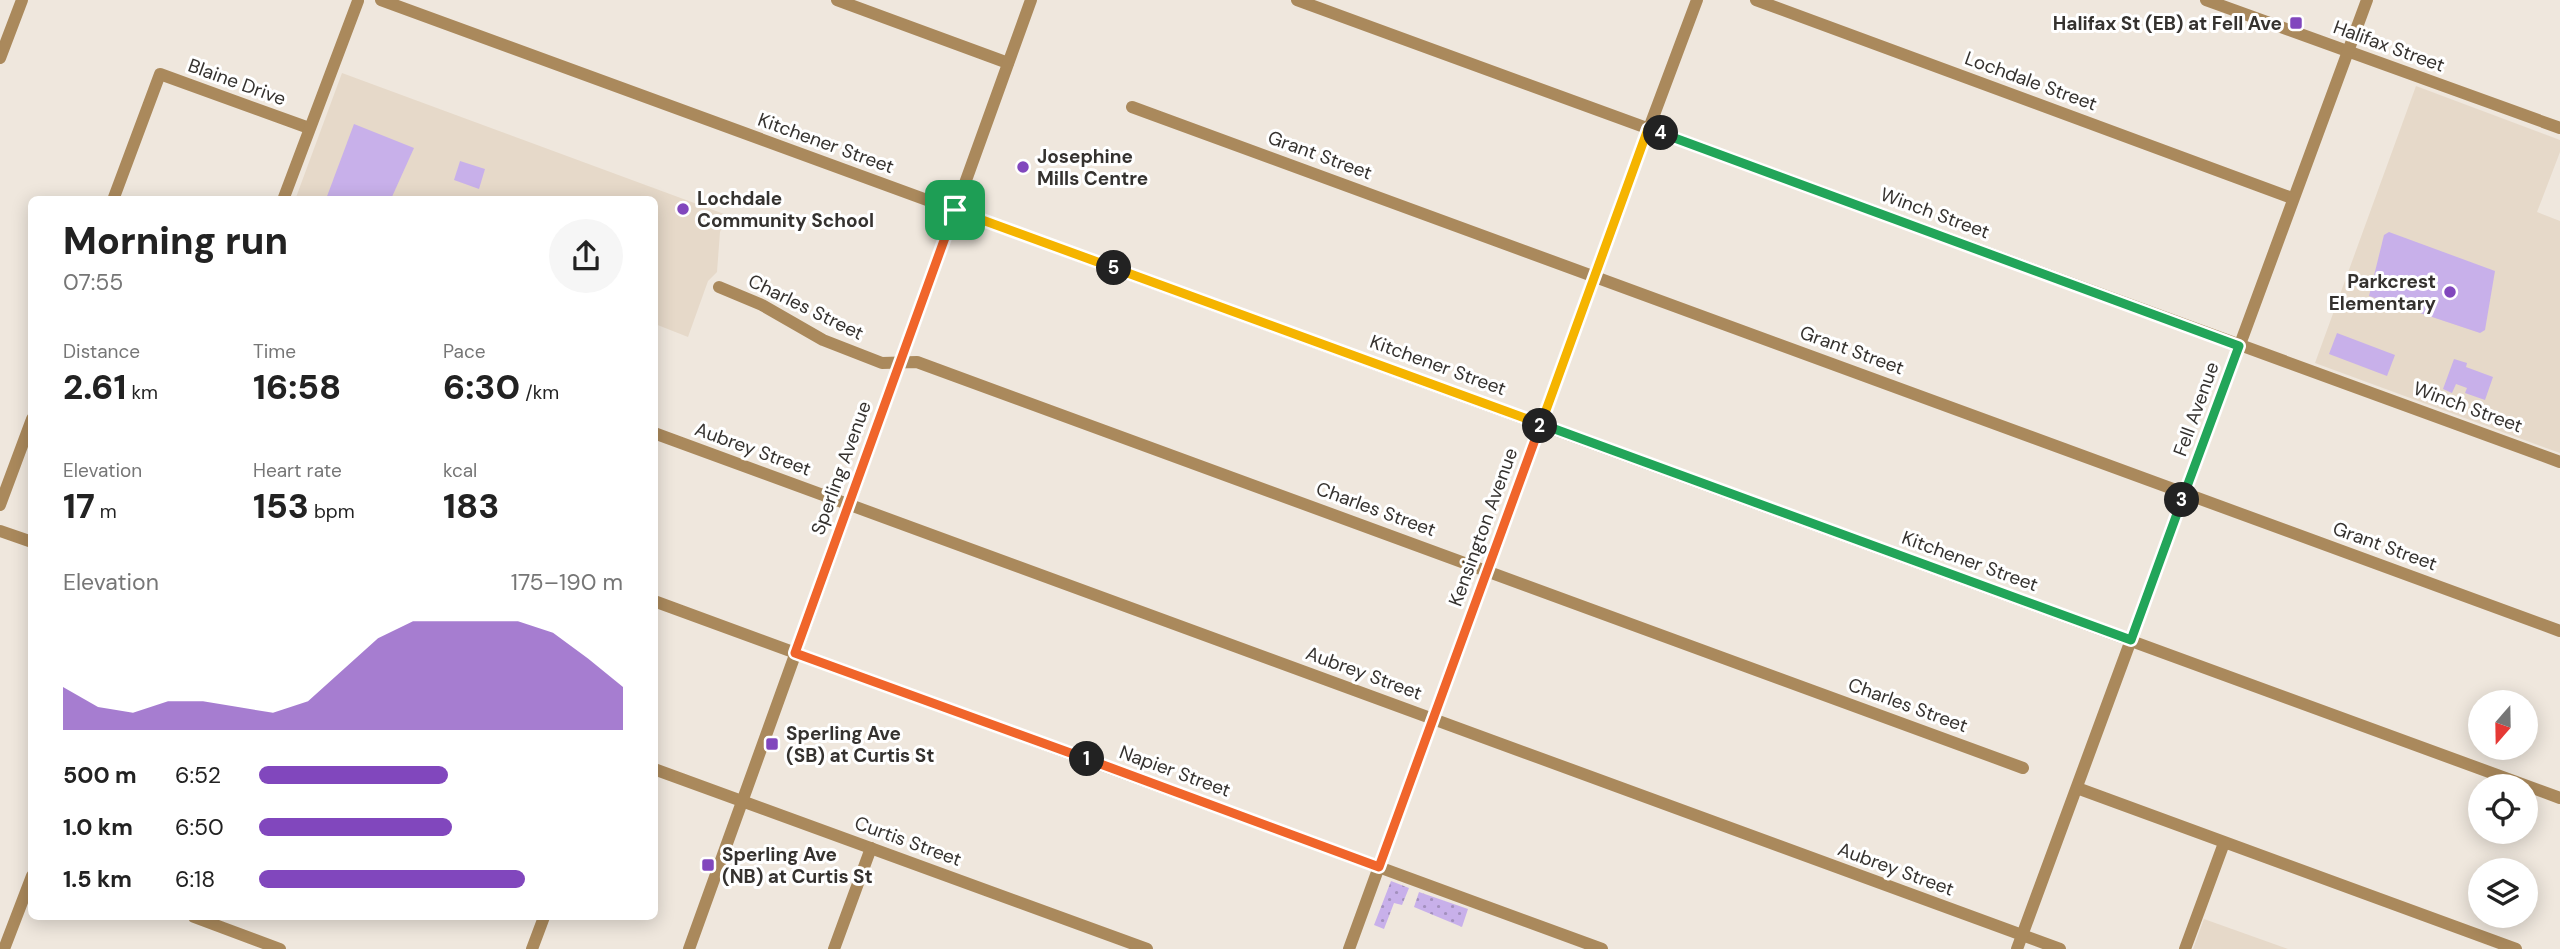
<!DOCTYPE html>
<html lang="en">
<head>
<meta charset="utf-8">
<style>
  body { margin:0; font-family:"DM Sans",sans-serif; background:#f6f6f6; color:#222; height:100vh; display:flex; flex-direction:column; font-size:26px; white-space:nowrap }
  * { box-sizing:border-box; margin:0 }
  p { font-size:23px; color:#767676 }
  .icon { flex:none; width:38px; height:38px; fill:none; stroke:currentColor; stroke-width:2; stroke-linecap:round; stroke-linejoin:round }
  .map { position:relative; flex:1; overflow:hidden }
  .panel { position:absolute; left:28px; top:196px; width:630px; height:724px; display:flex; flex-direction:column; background:#fff; border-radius:10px; box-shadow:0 4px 18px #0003 }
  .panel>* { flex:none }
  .needle { width:46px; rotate:200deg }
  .buttons { position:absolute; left:2468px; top:690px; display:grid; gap:14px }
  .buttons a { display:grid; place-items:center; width:70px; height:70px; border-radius:50%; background:#fff; box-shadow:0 4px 18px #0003; font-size:35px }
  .pin { position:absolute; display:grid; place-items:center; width:60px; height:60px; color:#fff; margin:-30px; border-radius:14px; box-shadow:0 4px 10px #0006 }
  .km { position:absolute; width:35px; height:35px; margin:-18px; border-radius:50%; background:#222; color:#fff; font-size:19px; line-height:35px; text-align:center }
  .round { display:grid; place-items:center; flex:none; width:74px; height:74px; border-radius:37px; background:#f6f6f6 }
  .headline { display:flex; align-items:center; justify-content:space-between; height:119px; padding:0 35px }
  h1 { font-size:38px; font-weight:800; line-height:52px }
  .stats { display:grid; grid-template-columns:repeat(3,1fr); gap:10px; height:119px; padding:7px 35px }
  .stats div { display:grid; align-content:center }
  .stats b { font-size:35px; font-weight:800 }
  .stats small { font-size:19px; font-weight:400 }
  .stats p { font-size:19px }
  .chart { height:196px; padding:14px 35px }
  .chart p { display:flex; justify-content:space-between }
  .chart svg { width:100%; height:126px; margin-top:7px; fill:#8147bd; opacity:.7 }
  ul { padding:0 35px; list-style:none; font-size:23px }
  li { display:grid; grid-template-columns:112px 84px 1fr; align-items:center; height:52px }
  li i { height:18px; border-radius:9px; background:#8147bd }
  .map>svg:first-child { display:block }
  .built { fill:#e6d9c9 }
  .grass { fill:url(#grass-dots) }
  .green { fill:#c8b0ea }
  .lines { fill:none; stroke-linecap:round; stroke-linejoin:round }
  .minor { stroke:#aa895c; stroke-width:12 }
  .split-1-casing { stroke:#fff; stroke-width:14 }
  .split-2-casing { stroke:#fff; stroke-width:14 }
  .split-3-casing { stroke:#fff; stroke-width:14 }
  .split-4-casing { stroke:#fff; stroke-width:14 }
  .split-5-casing { stroke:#fff; stroke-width:14 }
  .split-6-casing { stroke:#fff; stroke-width:14 }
  .split-1 { stroke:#f0652b; stroke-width:9 }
  .split-2 { stroke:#f0652b; stroke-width:9 }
  .split-3 { stroke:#22a559; stroke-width:9 }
  .split-4 { stroke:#22a559; stroke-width:9 }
  .split-5 { stroke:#f5b400; stroke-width:9 }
  .split-6 { stroke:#f5b400; stroke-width:9 }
  .poi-dot { fill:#8147bd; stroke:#fff; stroke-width:2.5 }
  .labels { text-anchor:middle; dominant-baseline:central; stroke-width:6; stroke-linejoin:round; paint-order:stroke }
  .poi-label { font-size:19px; font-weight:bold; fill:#35322f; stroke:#fff; text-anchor:start }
  .street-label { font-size:19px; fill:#35322f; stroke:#fff }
</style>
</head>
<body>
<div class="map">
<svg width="2560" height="949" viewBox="0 0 2560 949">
  <defs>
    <pattern id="grass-dots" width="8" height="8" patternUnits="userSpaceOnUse" patternTransform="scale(1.75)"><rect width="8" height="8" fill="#c8b0ea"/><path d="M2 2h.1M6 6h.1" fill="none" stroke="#a390be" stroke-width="1.8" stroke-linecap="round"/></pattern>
  </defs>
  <rect width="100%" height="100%" fill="#efe7dd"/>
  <g class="built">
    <path d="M342,73L724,214L726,217L720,232L717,272L708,281L688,337L655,324L654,200H295Z"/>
    <path d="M2416,86L2560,140V152L2537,212L2560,221V453L2315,363Z"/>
    <path d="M2204,919L2288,949H2193Z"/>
  </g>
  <g class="grass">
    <path d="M1391,881L1409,888L1402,905L1394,903L1384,929L1374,925Z"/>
    <path d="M1419,892L1468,909L1462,927L1414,907Z"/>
  </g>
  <g class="green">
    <path d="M354,124L414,148L391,199H326Z"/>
    <path d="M460,161L485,169L479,189L454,180Z"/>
    <path d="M2389,232L2495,271L2485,330L2480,333L2369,296L2384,235Z"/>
    <path d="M2337,333L2395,355L2387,376L2329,354Z"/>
    <path d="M2454,359L2467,363L2466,367L2493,377L2485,400L2465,393L2467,388L2456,384L2452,393L2443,389Z"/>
  </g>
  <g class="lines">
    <g class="minor">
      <path d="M381,0L2560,798"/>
      <path d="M837,0L1008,63"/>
      <path d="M1297,0L2560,462"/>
      <path d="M1756,0L2292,198"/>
      <path d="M2206,0L2560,128"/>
      <path d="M0,58L22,0"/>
      <path d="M1132,107L2560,631"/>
      <path d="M113,200L160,74L309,128"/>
      <path d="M283,200L358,1"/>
      <path d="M719,287L762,305L823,340L882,363L917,362L2023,768"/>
      <path d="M654,433L2060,949"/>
      <path d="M0,505L32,419"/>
      <path d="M0,531L32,542"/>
      <path d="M654,601L1602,949"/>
      <path d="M654,769L1147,949"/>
      <path d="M2077,788L2516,949"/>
      <path d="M194,917L280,949"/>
      <path d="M4,949L32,876"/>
      <path d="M532,949L544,917"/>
      <path d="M689,949L1031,0"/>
      <path d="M834,949L871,848"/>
      <path d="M1349,949L1621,203L1697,0"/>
      <path d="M2017,949L2367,0"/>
      <path d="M2185,949L2224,843"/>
    </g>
  </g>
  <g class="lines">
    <defs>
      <path id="split-1" d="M955,210L795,653L1087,759"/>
      <path id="split-2" d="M1087,759L1379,867L1540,426"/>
      <path id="split-3" d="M1540,426L1541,424L2131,640L2182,500"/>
      <path id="split-4" d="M1661,133L2239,346L2182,500"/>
      <path id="split-5" d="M1114,268L1541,424L1648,129L1661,133"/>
      <path id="split-6" d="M955,210L1114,268"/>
    </defs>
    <use href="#split-1" class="split-1-casing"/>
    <use href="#split-2" class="split-2-casing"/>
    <use href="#split-3" class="split-3-casing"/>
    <use href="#split-4" class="split-4-casing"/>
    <use href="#split-5" class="split-5-casing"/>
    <use href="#split-6" class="split-6-casing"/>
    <use href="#split-1" class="split-1"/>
    <use href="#split-2" class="split-2"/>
    <use href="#split-3" class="split-3"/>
    <use href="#split-4" class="split-4"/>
    <use href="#split-5" class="split-5"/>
    <use href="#split-6" class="split-6"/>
  </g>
  <g class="poi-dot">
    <rect x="2289" y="16" width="14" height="14" rx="3.5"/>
    <circle cx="1023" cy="167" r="7"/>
    <circle cx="683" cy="209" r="7"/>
    <circle cx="2450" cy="292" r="7"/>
    <rect x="765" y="737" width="14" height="14" rx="3.5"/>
    <rect x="701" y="858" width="14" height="14" rx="3.5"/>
  </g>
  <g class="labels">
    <g class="poi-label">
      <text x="2282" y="23" text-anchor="end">Halifax St (EB) at Fell Ave</text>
      <text x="1037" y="156">Josephine<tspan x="1037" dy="22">Mills Centre</tspan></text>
      <text x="697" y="198">Lochdale<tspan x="697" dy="22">Community School</tspan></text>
      <text x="2436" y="281" text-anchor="end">Parkcrest<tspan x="2436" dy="22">Elementary</tspan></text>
      <text x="786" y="733">Sperling Ave<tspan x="786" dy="22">(SB) at Curtis St</tspan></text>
      <text x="722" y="854">Sperling Ave<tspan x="722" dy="22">(NB) at Curtis St</tspan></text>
    </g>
    <g class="street-label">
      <text transform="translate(2389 46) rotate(20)">Halifax Street</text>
      <text transform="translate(2031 81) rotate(20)">Lochdale Street</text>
      <text transform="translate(237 82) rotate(20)">Blaine Drive</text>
      <text transform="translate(826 143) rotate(20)">Kitchener Street</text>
      <text transform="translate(1320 155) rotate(20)">Grant Street</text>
      <text transform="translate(1935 213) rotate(20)">Winch Street</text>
      <text transform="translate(806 307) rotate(26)">Charles Street</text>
      <text transform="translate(1852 350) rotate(20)">Grant Street</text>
      <text transform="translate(1438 365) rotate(20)">Kitchener Street</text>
      <text transform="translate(2468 407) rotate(20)">Winch Street</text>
      <text transform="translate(2196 409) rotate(-70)">Fell Avenue</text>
      <text transform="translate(753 449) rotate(20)">Aubrey Street</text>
      <text transform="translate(841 468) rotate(-70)">Sperling Avenue</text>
      <text transform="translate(1376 509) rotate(20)">Charles Street</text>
      <text transform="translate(1483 527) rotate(-70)">Kensington Avenue</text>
      <text transform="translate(2385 546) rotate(20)">Grant Street</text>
      <text transform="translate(1970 561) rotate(20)">Kitchener Street</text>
      <text transform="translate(1364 673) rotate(20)">Aubrey Street</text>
      <text transform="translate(1908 705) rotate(20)">Charles Street</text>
      <text transform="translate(1175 771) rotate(20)">Napier Street</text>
      <text transform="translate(908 841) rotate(20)">Curtis Street</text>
      <text transform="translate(1896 869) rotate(20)">Aubrey Street</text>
    </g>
  </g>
</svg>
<div class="buttons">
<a><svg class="needle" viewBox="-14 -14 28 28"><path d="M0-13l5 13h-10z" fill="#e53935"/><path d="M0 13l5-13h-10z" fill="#767676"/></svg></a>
<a><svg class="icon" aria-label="locate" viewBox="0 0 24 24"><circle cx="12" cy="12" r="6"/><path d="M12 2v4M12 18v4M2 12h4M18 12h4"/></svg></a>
<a><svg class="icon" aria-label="layers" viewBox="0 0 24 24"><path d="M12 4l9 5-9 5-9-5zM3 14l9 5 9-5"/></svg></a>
</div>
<div class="pin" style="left:955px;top:210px;background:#1e9e55"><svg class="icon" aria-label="arrive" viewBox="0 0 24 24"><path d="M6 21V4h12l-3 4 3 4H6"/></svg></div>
<b class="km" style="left:1087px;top:759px">1</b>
<b class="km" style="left:1540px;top:426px">2</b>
<b class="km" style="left:2182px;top:500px">3</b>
<b class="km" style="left:1661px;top:133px">4</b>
<b class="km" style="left:1114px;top:268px">5</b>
<section class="panel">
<div class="headline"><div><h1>Morning run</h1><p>07:55</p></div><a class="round"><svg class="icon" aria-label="share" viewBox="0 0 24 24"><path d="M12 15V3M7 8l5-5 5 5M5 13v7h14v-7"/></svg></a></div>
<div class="stats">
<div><p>Distance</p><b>2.61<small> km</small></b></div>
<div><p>Time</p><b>16:58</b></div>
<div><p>Pace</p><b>6:30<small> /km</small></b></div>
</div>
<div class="stats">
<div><p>Elevation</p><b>17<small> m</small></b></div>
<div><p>Heart rate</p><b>153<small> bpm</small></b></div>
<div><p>kcal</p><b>183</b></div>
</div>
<div class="chart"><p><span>Elevation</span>175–190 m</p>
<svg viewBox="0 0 160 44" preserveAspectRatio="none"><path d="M0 44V29L10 36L20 38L30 34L40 34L50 36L60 38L70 34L80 23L90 12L100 6L110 6L120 6L130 6L140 10L150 19L160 29V44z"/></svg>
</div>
<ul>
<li><b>500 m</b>6:52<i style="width:52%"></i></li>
<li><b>1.0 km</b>6:50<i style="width:53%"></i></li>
<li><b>1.5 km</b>6:18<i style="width:73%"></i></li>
</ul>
</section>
</div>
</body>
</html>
